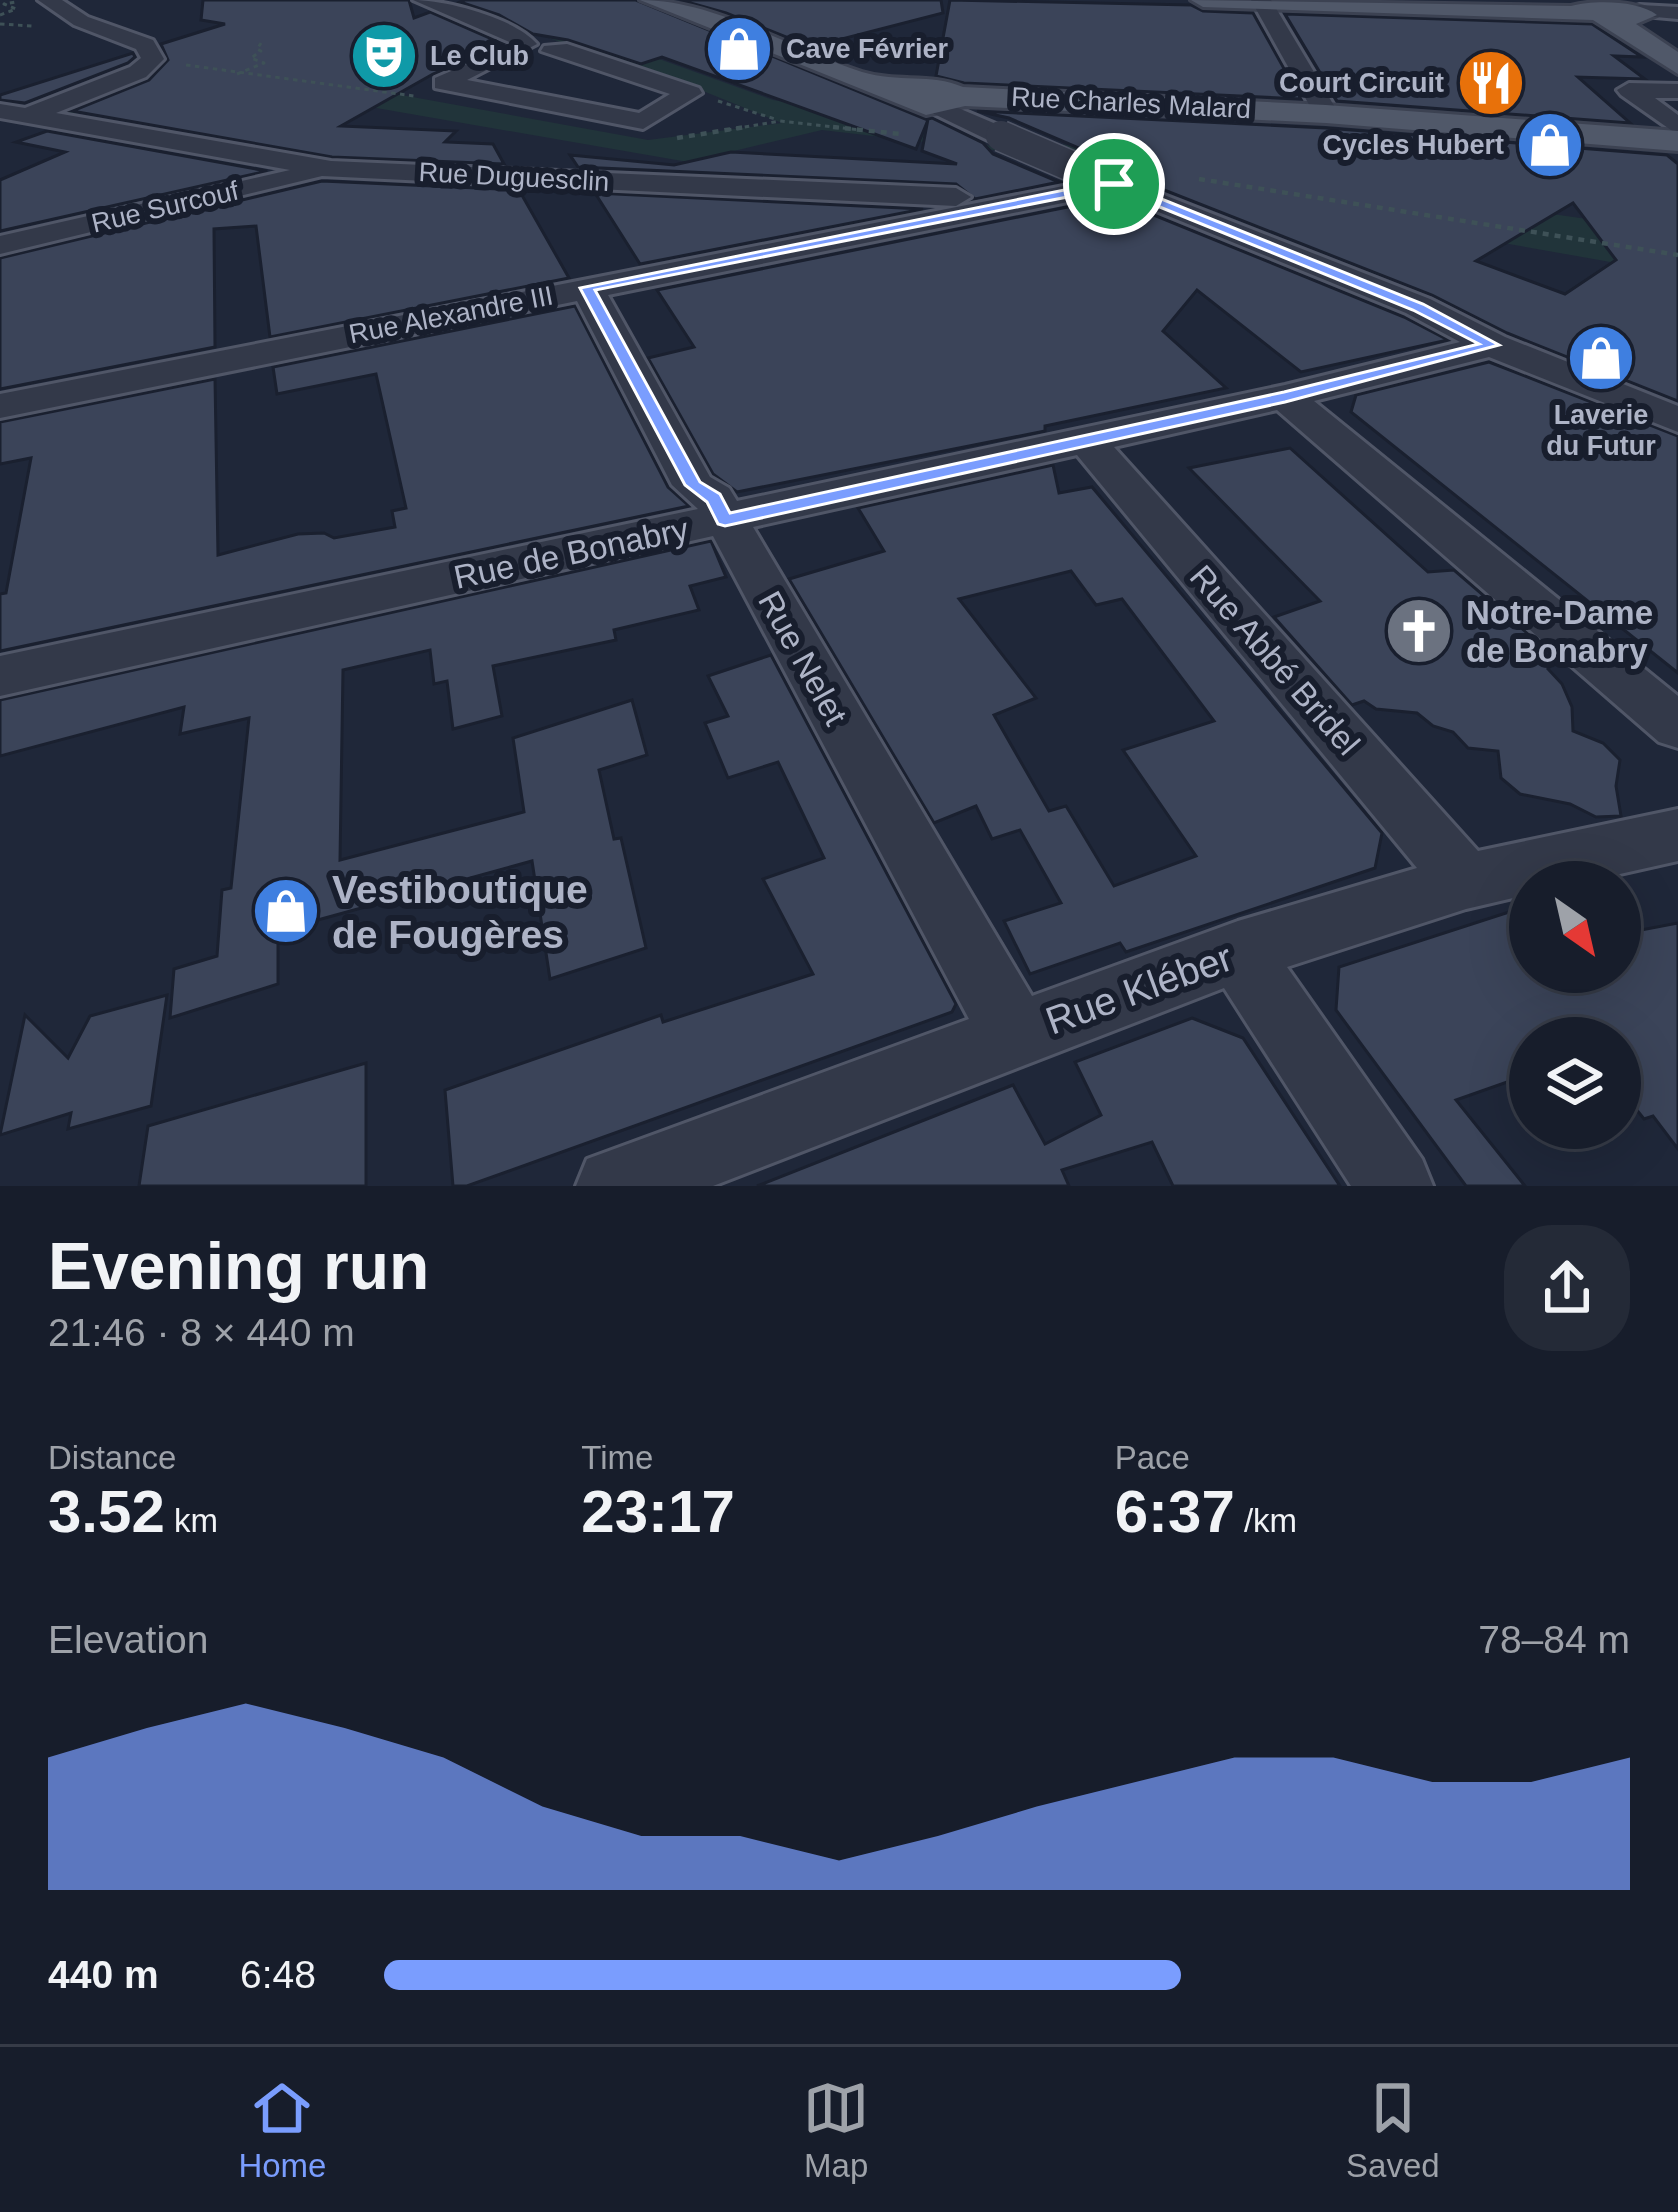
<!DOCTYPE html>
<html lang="en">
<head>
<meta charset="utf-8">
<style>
  body { margin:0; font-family:Helvetica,sans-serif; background:#242a37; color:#f1f3f6; height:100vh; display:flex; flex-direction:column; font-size:45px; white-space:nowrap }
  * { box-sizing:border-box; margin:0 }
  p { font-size:39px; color:#9ea2a9 }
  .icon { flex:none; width:66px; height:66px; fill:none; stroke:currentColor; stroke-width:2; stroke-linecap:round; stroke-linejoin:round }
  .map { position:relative; height:1186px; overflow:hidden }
  .sheet { display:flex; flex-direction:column; background:#171d2b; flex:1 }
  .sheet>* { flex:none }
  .needle { width:78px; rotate:146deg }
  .fabs { position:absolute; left:1509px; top:861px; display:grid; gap:24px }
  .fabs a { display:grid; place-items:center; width:132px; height:132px; border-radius:50%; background:#171d2b; box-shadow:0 12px 48px #0002,0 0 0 3px #363b47; font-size:60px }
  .pin { position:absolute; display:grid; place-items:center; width:102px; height:102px; color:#fff; margin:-51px; border:6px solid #fff; border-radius:50%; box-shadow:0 3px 12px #0007 }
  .round { display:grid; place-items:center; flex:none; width:126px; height:126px; border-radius:48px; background:#242a37 }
  .summary { display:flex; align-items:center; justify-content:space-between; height:204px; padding:0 48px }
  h1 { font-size:66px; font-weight:800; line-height:90px }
  .stats { display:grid; grid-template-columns:repeat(3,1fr); gap:18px; height:204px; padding:12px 48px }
  .stats div { display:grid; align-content:center }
  .stats b { font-size:60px; font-weight:800 }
  .stats small { font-size:33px; font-weight:400 }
  .stats p { font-size:33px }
  .chart { height:336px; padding:24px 48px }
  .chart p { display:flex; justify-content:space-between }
  .chart svg { width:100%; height:216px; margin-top:12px; fill:#7a9dfe; opacity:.7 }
  ul { padding:0 48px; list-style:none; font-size:39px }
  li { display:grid; grid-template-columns:192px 144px 1fr; align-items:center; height:90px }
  li i { height:30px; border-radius:15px; background:#7a9dfe }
  .menu { display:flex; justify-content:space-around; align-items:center; height:168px; border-top:3px solid #363b47; background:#171d2b; font-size:33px; color:#9ea2a9 }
  .menu a { display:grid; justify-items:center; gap:6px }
  .menu .active { color:#7a9dfe }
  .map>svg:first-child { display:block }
  .green { fill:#21343a }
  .building { fill:#3b4459; stroke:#1a202f; stroke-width:3; fill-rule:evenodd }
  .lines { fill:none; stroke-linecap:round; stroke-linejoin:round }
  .minor-casing { stroke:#505667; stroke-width:6 }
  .major-casing { stroke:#3c4252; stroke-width:6 }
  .path-far1 { stroke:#3e5157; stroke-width:3; stroke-dasharray:4.5 4.5; stroke-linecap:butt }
  .path { stroke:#3e5157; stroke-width:4.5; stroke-dasharray:6 6; stroke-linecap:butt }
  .minor { fill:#333949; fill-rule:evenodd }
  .major { fill:#505869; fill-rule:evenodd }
  .minor-bridge-casing { stroke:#505667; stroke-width:33; stroke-linecap:butt }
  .minor-bridge { stroke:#333949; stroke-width:30 }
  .route { fill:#7a9dfe; stroke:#fff; stroke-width:3; fill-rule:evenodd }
  .labels { text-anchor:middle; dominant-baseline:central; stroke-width:12; stroke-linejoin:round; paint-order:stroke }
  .far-poi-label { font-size:27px; font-weight:bold; fill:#adb3c6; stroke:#181e2d; text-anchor:start }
  .far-street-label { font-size:27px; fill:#adb3c6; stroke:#181e2d }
  .street-label { font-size:33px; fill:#adb3c6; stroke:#181e2d }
  .poi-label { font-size:33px; font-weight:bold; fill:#adb3c6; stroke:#181e2d; text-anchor:start }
  .near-poi-label { font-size:39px; font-weight:bold; fill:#adb3c6; stroke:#181e2d; text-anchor:start }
  .near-street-label { font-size:39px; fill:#adb3c6; stroke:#181e2d }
</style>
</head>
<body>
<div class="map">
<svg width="1678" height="1186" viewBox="0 0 1678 1186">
  <rect width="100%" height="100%" fill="#1f2739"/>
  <g class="green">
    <path d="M466,0L662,60L773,100L943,127L1002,151L822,130L688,162L180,74L73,115L67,113L178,65L407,96L648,140L782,123L703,91L453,5Z"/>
    <path d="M1038,141L1678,232V274L1131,177Z"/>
  </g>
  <g class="building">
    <path d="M203,0H409L414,18L430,12L503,44L433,74L341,126L456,131L445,142L493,144L504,164L332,157L72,111L149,80L168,60L161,44L225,24L201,20Z"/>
    <path d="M465,0H636L928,120L916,149L662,57L641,64L568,40L533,34L499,15L460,2Z"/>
    <path d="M680,0H941L943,13L811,47L726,13Z"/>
    <path d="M950,0L1191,5L1203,11L1253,13L1301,99L964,83L936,76Z"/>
    <path d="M1285,14L1592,24L1642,57L1614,56L1645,79L1578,77L1630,123L1337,101Z"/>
    <path d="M133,53L135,57L128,63L25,103L0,100V95Z"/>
    <path d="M977,111L1326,128L1667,155L1678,164V401L1507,333L1432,295L1098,164L1088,152L1009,118ZM1573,203L1616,260L1565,294L1476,261Z"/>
    <path d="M932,118L983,143L993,154L1059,182L975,199L956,184L578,167L570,155L674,165L731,152L957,164L922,151L928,119Z"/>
    <path d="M47,131L267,171L0,231V180L65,152L16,142Z"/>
    <path d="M322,181L519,190L569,278L270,337L256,226L214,229L215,347L0,389V258Z"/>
    <path d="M595,193L923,209L640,264Z"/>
    <path d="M1112,198L1404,317L1448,340L1301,372L1197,290L1163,331L1226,388L1045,426V431L737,492L713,474L648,358L694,347L657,290Z"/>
    <path d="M575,306L668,487L689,506L0,651V594L6,593L31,458L0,464V422L215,379L218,555L298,534L324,533L334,538L395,527L392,511L406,508L376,374L277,394L273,367Z"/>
    <path d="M1489,362L1678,436V673L1351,412L1356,395Z"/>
    <path d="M1290,448L1428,572L1454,570L1556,658L1548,669L1562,684L1572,707L1573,731L1603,743L1620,760L1616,786L1621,816L1596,817L1570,804L1520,794L1501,778L1498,751L1468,748L1453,732L1433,726L1417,713L1376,709L1364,701L1352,705L1274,617L1320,601L1189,468Z"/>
    <path d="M1053,465L1059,493L1092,487L1382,833L1375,868L1126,952L1120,943L1030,974L1004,921L1061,903L1020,830L992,839L976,806L934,823L789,579L884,551L858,508ZM1071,571L1096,605L1122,599L1214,721L1123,750L1196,856L1114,886L1066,806L1049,811L994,715L1036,698L959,599Z"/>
    <path d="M711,541L726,577L690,586L699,610L614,630L616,640L493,666L502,716L453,729L447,681L434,684L430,650L343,670L340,860L524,812L513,738L632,700L647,755L599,770L614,839L621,838L646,948L550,979L532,861L278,931V984L170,1018L174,969L217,956L222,890L231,888L249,718L180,734L184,707L0,756V700Z"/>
    <path d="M771,655L956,1004L952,1012L467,1186H453L445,1090L661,1015L663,1022L813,974L763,879L824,858L778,762L728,778L705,723L728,716L708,676Z"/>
    <path d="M1509,912L1530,939V972H1620V934L1678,923V1149L1653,1116L1644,1119L1620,1089V1038H1530V1074L1456,1100L1525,1186H1466L1336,1010L1339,967Z"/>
    <path d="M167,995L151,1106L68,1129L71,1113L0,1135L25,1015L68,1058L90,1016Z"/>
    <path d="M1192,1018L1243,1038L1340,1186H1173L1152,1142L1062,1170L1069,1186H757L1013,1085L1045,1144L1101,1115L1075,1062Z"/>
    <path d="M366,1063V1186H139L148,1126Z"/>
  </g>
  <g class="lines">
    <defs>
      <g id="minor">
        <path d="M38,0H62L88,17L153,40L164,59L146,77L56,113L331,161L956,188L971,197L956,206L322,176L0,254V236L290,170L0,118V104L25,108L130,67L141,58L136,49L74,25Z"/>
        <path d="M413,0C446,0 515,18 537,44L467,80L639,113L670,94L541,51L544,46L567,44L699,88L702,93L643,129L435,88V78L514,44Z"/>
        <path d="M1251,0H1271L1339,114L1335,119H1317Z"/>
        <path d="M1640,5L1678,7V19L1633,15V7Z"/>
        <path d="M1629,83L1678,84V98H1655L1678,115V135L1621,95L1617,90Z"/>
        <path d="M937,99L1010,130L1014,136L1010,142H992L928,111L925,106Z"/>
        <path d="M1085,164L1430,299L1505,337L1678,406V432L1489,357L1314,401L1678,696V748L1659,742L1277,410L1114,447L1478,851L1678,809V861L1584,882H1530V894L1466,909L1287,967L1422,1159L1433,1186H1351L1224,988L713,1186H576L587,1159L969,1019L713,536L0,696V656L698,509L672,485L577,301L0,418V394L1084,182L1071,172ZM1112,193L1406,313L1460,342L1285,385L737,501L729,488L710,477L608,295ZM1077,455L1417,868L1238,921L1032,996L753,527Z"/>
      </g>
      <g id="major">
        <path d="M640,0C716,0 790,49 862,72C899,83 930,73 963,87L1326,105L1678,131V151L1326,123L965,106L926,115Z"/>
        <path d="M1191,0L1571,6C1593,0 1638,0 1657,15L1636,24L1678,52V74L1593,20L1203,7Z"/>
      </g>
    </defs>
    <use href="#minor" class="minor-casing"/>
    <use href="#major" class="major-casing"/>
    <g class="path-far1">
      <path d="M0,15L16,9L4,4L16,2"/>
      <path d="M0,24L32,26"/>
      <path d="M186,65L414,96"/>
      <path d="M237,74L264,63L251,58L261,51L257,49L261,43"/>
      <path d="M718,101L778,120"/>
      <path d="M727,130L780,121L861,130"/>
    </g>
    <g class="path">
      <path d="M833,127L900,134"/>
      <path d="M677,138L745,127"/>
      <path d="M1199,179L1678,255"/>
    </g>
    <use href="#minor" class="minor"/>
    <use href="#major" class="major"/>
    <defs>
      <path id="minor-bridge" d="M1001,136L1080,170"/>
    </defs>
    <use href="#minor-bridge" class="minor-bridge-casing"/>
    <use href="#minor-bridge" class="minor-bridge"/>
  </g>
  <path class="route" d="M1114,180L1423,304L1499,345L1285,402L725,526L718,524L707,502L685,485L580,288ZM1113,188L1413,310L1479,344L1284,392L730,513L720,494L700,482L595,290Z"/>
  <defs>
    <symbol id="shop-disc" viewBox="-11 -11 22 22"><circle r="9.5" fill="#3f7fe0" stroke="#181e2d"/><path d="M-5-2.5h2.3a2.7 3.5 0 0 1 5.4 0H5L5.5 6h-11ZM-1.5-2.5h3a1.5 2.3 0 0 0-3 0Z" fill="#fff"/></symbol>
    <symbol id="theatre-disc" viewBox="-11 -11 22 22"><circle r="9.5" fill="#0f9aa8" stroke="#181e2d"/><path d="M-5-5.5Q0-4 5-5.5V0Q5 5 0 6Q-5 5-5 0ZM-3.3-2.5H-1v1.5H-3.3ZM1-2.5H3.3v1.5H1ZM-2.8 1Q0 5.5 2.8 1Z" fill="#fff"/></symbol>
    <symbol id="restaurant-disc" viewBox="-11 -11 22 22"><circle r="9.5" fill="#e8710a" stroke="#181e2d"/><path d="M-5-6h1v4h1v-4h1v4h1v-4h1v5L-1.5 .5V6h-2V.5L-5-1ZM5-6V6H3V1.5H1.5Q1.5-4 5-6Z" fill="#fff"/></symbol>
    <symbol id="church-disc" viewBox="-11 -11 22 22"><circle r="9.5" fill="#6b7280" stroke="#181e2d"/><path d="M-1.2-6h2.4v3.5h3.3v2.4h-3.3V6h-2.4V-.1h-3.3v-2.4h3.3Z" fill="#fff"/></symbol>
  </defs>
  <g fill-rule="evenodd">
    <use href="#shop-disc" x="701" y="11" width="76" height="76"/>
    <use href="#theatre-disc" x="346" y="18" width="76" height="76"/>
    <use href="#restaurant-disc" x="1453" y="45" width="76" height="76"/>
    <use href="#shop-disc" x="1512" y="107" width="76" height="76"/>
    <use href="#shop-disc" x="1563" y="320" width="76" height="76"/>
    <use href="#church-disc" x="1381" y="593" width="76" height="76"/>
    <use href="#shop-disc" x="248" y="873" width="76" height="76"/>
  </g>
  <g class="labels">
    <g class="far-poi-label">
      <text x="786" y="49">Cave Février</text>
      <text x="430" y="56">Le Club</text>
      <text x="1444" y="83" text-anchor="end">Court Circuit</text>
      <text x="1504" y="145" text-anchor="end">Cycles Hubert</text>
      <text x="1601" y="415" text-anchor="middle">Laverie<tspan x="1601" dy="31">du Futur</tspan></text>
    </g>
    <g class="far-street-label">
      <text transform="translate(1131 103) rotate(3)">Rue Charles Malard</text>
      <text transform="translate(514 177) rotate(3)">Rue Duguesclin</text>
      <text transform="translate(165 207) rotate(-13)">Rue Surcouf</text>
      <text transform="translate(451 315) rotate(-11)">Rue Alexandre III</text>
    </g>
    <g class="street-label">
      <text transform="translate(571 553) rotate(-12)">Rue de Bonabry</text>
      <text transform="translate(803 658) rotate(61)">Rue Nelet</text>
      <text transform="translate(1275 660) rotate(49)">Rue Abbé Bridel</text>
    </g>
    <g class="poi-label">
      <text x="1466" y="612">Notre-Dame<tspan x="1466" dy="38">de Bonabry</tspan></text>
    </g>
    <g class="near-poi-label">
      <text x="332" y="889">Vestiboutique<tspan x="332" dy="45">de Fougères</tspan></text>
    </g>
    <g class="near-street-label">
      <text transform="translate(1139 989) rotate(-20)">Rue Kléber</text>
    </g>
  </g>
</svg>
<div class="fabs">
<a><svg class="needle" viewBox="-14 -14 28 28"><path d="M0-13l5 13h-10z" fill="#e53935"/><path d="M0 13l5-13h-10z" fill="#9ea2a9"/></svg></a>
<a><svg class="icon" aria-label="layers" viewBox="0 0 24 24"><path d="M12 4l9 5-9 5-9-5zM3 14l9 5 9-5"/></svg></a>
</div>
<div class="pin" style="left:1114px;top:184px;background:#1e9e55"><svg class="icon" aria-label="arrive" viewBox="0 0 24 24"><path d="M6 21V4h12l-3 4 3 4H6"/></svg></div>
</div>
<section class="sheet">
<div class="summary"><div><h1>Evening run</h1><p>21:46 · 8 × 440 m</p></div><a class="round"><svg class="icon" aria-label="share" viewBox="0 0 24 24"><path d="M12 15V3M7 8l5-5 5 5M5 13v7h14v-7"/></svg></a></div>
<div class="stats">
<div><p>Distance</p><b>3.52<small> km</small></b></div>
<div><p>Time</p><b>23:17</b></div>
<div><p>Pace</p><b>6:37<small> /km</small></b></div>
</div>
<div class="chart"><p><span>Elevation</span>78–84 m</p>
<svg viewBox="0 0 160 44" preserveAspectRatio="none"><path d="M0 44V17L10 11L20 6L30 11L40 17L50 27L60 33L70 33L80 38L90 33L100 27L110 22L120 17L130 17L140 22L150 22L160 17V44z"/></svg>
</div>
<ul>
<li><b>440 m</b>6:48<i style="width:64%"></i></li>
</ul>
</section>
<nav class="menu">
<a class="active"><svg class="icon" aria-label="home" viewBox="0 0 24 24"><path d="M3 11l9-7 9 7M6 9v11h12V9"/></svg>Home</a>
<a><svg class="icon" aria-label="map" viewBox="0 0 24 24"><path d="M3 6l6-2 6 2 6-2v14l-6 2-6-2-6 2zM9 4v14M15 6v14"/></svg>Map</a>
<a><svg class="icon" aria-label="saved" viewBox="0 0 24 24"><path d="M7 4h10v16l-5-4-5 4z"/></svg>Saved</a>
</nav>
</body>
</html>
